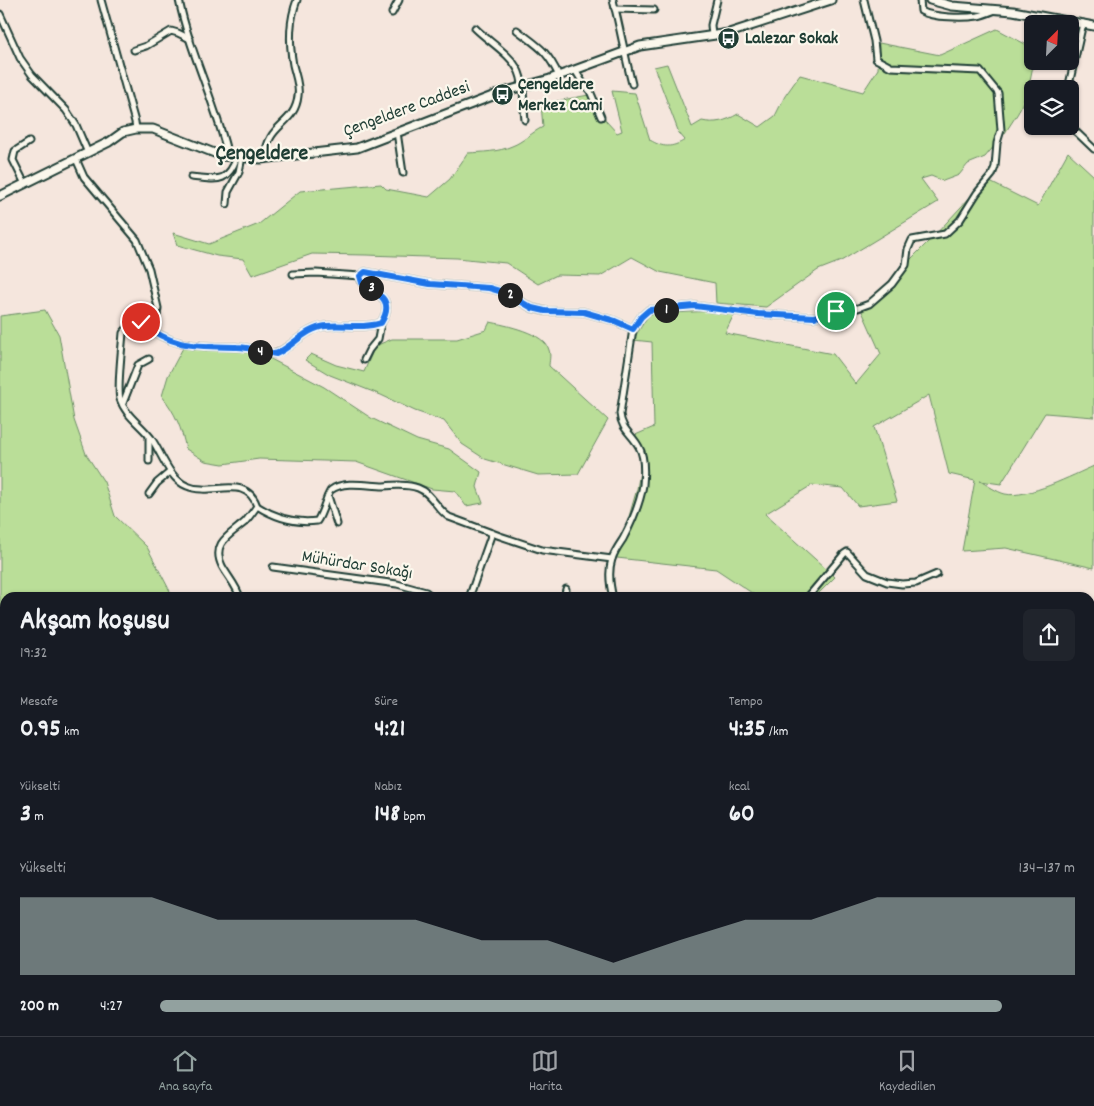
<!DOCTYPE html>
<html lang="tr">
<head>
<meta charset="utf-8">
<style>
  body { margin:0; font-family:Dekko,sans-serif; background:#20242c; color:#f1f3f6; height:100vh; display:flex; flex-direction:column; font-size:19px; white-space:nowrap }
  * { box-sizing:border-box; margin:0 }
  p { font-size:16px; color:#9ea1a6 }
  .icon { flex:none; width:28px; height:28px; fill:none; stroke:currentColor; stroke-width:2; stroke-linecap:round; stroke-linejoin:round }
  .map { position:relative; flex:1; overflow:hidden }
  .details { position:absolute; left:0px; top:592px; width:1095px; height:444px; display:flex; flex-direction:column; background:#171b24; border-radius:15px 15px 0 0; box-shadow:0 1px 4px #0004 }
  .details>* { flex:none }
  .needle { width:32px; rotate:24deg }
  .controls { position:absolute; left:1024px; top:15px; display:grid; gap:10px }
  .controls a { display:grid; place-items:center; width:55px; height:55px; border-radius:8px; background:#171b24; box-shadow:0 1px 4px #0004; font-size:25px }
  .pin { position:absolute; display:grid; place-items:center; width:42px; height:42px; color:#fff; margin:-21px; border:2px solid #fff; border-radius:50%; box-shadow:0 1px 5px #0007 }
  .km { position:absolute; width:25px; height:25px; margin:-12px; border-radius:50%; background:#222; color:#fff; font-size:14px; line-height:25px; text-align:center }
  .round { display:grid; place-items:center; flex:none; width:52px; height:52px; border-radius:8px; background:#20242c }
  .overview { display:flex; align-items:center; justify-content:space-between; height:85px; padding:0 20px }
  h1 { font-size:28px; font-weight:800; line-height:38px }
  .figures { display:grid; grid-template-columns:repeat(3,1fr); gap:8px; height:85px; padding:5px 20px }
  .figures div { display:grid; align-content:center }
  .figures b { font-size:25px; font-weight:800 }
  .figures small { font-size:14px; font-weight:400 }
  .figures p { font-size:14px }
  .chart { height:140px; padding:10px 20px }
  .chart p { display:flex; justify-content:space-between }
  .chart svg { width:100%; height:90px; margin-top:5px; fill:#92a19f; opacity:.7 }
  ul { padding:0 20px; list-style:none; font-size:16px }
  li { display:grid; grid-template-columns:80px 60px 1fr; align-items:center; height:38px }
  li i { height:12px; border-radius:6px; background:#92a19f }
  .tabs { display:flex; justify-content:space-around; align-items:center; height:70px; border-top:1px solid #363941; background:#171b24; font-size:14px; color:#9ea1a6 }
  .tabs a { display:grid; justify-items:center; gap:2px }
  .tabs .current { color:#92a19f }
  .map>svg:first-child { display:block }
  .green { fill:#bade98; stroke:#6c8e66 }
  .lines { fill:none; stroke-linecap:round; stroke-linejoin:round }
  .minor-casing { stroke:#1f3d34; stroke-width:9 }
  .tertiary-casing { stroke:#1f3d34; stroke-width:9 }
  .secondary-casing { stroke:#1f3d34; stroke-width:11 }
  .minor { stroke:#fbf7ec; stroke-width:5 }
  .tertiary { stroke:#fbf7ec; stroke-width:5.5 }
  .secondary { stroke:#fbf7ec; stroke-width:7 }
  .route-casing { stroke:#fff; stroke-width:10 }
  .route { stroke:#1a73e8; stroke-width:6 }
  .labels { text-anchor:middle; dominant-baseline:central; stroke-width:4.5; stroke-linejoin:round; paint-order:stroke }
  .poi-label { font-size:18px; font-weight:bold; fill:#1f3d34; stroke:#fbf7ec; text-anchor:start }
  .street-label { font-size:18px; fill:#1f3d34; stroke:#fbf7ec }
  .district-label { font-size:22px; font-weight:bold; fill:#1f3d34; stroke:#fbf7ec }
</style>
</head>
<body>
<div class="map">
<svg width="1094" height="1036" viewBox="0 0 1094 1036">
  <rect width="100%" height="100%" fill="#f5e6dd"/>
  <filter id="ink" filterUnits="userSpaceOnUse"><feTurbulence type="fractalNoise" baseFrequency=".02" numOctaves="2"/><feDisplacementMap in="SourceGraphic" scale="10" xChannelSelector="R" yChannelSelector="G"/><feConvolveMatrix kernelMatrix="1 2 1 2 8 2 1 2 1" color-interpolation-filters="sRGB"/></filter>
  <g filter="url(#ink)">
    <g class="green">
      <path d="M997,29L1027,45L1032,30V61H1034L1028,90L1018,113L1005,133L985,157L968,164L959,175L943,181L931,176L921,179L938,202L841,261L818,270L766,307L716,303L715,283L660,272L632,257L600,276L557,275L538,284L506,263L457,258L366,255L312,254L252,275L243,259L217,256L177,245L173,233L209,244L259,224L300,191L381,184L386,189L429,197L450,179L468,153C482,152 499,152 512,146C523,142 532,132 543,127L541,104L594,94L606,121L617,133L622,131L612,91L635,93L650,140C663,148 672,148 685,140L679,133L654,67L667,64L692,127L702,121C715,124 726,121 738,114L760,127L775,116L785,96L800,75L863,92L878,69L879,43L940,55Z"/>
      <path d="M1068,152L1094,176V417L1045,413L1001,484L980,481C987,485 997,492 1005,494C1027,499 1073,475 1094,466V568L1006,548L962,551L975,480L949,474L929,395L874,427L897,501L858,506L843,488L812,485L765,514L835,577L815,597H758L716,569L617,558L637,489L643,454L633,436L654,427L652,342L633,340L649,314L736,310L725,333L833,354L856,384L881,354L861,309L935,235L986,180L1038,206Z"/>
      <path d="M45,310L59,335L74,420L86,454L104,482L115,516L147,547L173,597L5,598V609L0,604V316Z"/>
      <path d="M490,322C505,325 545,333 549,350C551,355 549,362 549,366L608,420L578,474L538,475L485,459L462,444L444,421L415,411L381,395L330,375L305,360L311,354L336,365L364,372L375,346L392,339H457L486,330Z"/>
      <path d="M184,346L248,347L324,387L371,418L417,440L449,449L481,472L477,487L483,503L466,506L455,491L432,489L356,462L259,459L223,464L205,461L186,449C181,427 176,414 162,396L168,376Z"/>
      <path d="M1094,661V840L1090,839V664Z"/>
      <path d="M86,1031H149L145,1036H83Z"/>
      <path d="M946,1031H981L983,1036H939Z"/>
    </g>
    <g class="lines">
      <defs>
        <g id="minor">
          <path d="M101,0L135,122L136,129"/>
          <path d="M179,0C190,54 216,103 228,156"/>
          <path d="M613,0C620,28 625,56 632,84"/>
          <path d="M920,0L921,11C933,18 964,18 978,16C983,15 988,13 993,11"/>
          <path d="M615,9L654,10"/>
          <path d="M392,13L399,0"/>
          <path d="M0,14L20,58L32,75L66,110L76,125L88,153"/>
          <path d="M475,28C489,42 511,54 519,72C525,86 523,105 525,120"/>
          <path d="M517,30C539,47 547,50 559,76"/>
          <path d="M712,36L711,25L717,0"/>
          <path d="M134,50L146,46L171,31L178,33L190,39"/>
          <path d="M575,70L583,83L590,91L601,117"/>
          <path d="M1068,89L1083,23"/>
          <path d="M1070,126L1094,149"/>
          <path d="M397,132L403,173"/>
          <path d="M76,159L84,177L137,240L149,269L158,308L157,315L153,319L130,325L123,333C122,346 117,388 120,399C125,415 141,425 151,438C161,452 169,479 187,486C212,497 246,473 257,506C253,512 249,517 245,522C230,535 211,543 222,566C228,577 237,586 240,598"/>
          <path d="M265,159C266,123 295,126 298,96C300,86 295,74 293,65C289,43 289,21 297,0"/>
          <path d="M191,177C216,179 227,185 237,157"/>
          <path d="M25,184L13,160L15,151L29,142"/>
          <path d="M227,204L228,192L239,172L242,157"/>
          <path d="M293,274L316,273L360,276"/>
          <path d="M133,313L157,315"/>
          <path d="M141,322C173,349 197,346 237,347C249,347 263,352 275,354C293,346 306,328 326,326C344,324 363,329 381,323C395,300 379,294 362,283L360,276L365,272L430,284L489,288L506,293L532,308L545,311L584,312L615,321L633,329"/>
          <path d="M364,360L369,350L378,339L381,323"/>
          <path d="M123,403L138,365L149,359"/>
          <path d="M149,461V437"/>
          <path d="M149,494L157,483L170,472"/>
          <path d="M328,496L337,524"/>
          <path d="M257,506C276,518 295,524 317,521C323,513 327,493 331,490C344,480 369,486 384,486C395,485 407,484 418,488C432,493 437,510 449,517L500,536L542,550L612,559"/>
          <path d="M273,567L397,584L426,592L434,598"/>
          <path d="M469,598L492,533"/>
          <path d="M564,598L566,589"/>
          <path d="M613,598C610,586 608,571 612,559C614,552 619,545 623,539C632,522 640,504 643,485C644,474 645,457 639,447C633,435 621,429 620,414L633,329L641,317L649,310L695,306L758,314L814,317L836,311L858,308L869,304L892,284L906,265L908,249L912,240L945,234L960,220L977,193L992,175L995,167L997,143L1001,130L998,93L980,71L891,67L876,59L874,41L864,0"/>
          <path d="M807,598L844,554L847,552L867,574L887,582L902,584L916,583L937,574"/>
          <path d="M1090,679L1094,676"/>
          <path d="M1090,842L1094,843"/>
          <path d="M0,896H5"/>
          <path d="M0,921L5,912"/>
          <path d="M1090,938L1094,931"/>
          <path d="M1090,950L1094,947"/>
          <path d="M1090,974V989"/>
          <path d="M0,1011H5"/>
          <path d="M336,1031L341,1036"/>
          <path d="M418,1031V1036"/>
          <path d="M982,1031L985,1036"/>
          <path d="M815,1035L816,1031"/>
          <path d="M12,1036L13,1031"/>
          <path d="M492,1036L494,1031"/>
          <path d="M544,1036L547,1031"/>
          <path d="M669,1036H674"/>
          <path d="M725,1036L727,1031"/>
          <path d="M880,1036L881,1031"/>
          <path d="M917,1036L918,1031"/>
        </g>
        <g id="tertiary">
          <path d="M0,673L5,675"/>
          <path d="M0,773L5,770"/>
          <path d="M1090,815H1094"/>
          <path d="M228,1036L230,1031"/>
          <path d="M603,1036L607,1031"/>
        </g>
        <g id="secondary">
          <path d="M930,0L952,6L1013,11L1094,26"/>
          <path d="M0,196L109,142L123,132L136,129H153L222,156L261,159L357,148L503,92L550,79L640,46L729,33L831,0"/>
        </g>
      </defs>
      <use href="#minor" class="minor-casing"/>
      <use href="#tertiary" class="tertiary-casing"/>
      <use href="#secondary" class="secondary-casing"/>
      <use href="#minor" class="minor"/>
      <use href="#tertiary" class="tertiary"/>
      <use href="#secondary" class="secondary"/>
    </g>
  </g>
  <g class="lines" filter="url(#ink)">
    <defs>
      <path id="route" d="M141,322C173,349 197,346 237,347C249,347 263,352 276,354C293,346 306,328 326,326C344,324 363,329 381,323C395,300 379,294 362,283L360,276L365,272L430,284L489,288L506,293L532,308L545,311L584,312L615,321L633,329L641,317L649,310L695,306L758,314L814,317L836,311"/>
    </defs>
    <use href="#route" class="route-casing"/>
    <use href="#route" class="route"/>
  </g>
  <defs>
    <symbol id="bus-disc" viewBox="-11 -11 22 22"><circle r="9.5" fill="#1f3d34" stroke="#fbf7ec"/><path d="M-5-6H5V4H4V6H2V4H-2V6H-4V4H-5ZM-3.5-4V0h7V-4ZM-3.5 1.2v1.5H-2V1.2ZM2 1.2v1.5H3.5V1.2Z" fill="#fff"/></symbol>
  </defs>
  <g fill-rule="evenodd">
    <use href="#bus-disc" x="716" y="26" width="25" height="25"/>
    <use href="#bus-disc" x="490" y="82" width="25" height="25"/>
  </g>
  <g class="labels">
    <g class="poi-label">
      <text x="745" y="39">Lalezar Sokak</text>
      <text x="518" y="85">Çengeldere<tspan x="518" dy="21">Merkez Cami</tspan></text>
    </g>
    <g class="street-label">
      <text transform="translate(407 110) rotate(-20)">Çengeldere Caddesi</text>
      <text transform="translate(357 566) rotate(9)">Mühürdar Sokağı</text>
    </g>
    <g class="district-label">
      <text x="262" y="154">Çengeldere</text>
    </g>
  </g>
</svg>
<div class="controls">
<a><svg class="needle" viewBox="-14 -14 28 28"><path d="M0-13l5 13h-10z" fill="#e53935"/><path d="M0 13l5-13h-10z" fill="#9ea1a6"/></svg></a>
<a><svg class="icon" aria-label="layers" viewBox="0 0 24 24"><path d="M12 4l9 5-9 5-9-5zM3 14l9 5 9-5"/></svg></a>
</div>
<div class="pin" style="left:836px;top:311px;background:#1e9e55"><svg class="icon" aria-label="arrive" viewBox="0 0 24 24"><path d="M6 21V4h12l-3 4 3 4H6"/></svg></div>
<div class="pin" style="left:141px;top:322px;background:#d93025"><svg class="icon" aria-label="check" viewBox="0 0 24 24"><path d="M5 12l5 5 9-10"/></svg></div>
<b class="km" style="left:666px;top:310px">1</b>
<b class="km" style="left:510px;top:295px">2</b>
<b class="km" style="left:371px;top:288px">3</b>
<b class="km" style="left:260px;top:352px">4</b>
<section class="details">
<div class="overview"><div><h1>Akşam koşusu</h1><p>19:32</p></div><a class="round"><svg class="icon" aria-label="share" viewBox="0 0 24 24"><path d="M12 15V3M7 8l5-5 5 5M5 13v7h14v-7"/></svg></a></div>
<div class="figures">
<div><p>Mesafe</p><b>0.95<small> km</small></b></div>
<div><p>Süre</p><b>4:21</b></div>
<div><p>Tempo</p><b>4:35<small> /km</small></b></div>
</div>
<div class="figures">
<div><p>Yükselti</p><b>3<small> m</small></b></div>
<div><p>Nabız</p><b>148<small> bpm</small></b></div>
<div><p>kcal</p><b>60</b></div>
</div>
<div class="chart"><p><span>Yükselti</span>134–137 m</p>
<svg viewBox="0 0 160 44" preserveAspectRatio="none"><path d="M0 44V6L10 6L20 6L30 17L40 17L50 17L60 17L70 27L80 27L90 38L100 27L110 17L120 17L130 6L140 6L150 6L160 6V44z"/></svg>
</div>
<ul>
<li><b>200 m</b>4:27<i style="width:92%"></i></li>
</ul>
</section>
</div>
<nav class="tabs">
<a class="current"><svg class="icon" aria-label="home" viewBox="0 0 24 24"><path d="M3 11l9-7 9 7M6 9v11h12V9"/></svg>Ana sayfa</a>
<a><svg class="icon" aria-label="map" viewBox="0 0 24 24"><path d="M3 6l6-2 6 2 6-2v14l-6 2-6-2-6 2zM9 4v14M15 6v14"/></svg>Harita</a>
<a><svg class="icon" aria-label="saved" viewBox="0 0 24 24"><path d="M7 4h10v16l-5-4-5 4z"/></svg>Kaydedilen</a>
</nav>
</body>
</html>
